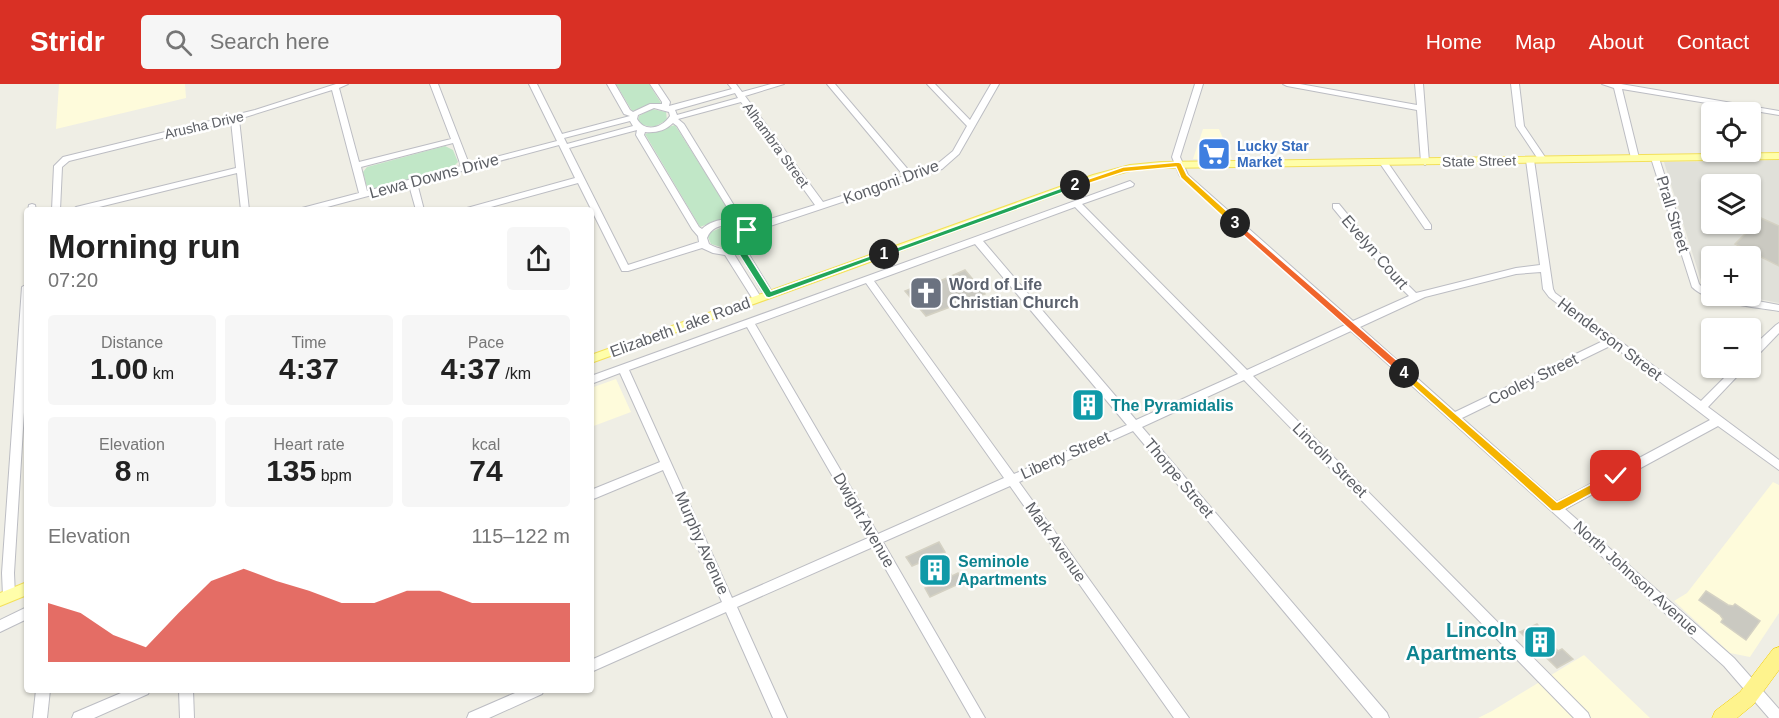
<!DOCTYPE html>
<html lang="en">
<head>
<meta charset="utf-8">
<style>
  body { margin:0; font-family:Arial,sans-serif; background:#f6f6f6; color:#222; height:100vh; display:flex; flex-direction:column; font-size:22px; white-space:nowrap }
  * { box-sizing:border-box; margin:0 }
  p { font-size:20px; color:#767676 }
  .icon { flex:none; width:33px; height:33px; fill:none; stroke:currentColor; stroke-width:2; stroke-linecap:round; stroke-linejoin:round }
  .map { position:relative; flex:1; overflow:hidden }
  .details { position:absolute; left:24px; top:123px; width:570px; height:486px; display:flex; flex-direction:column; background:#fff; border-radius:6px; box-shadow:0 2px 4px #0004 }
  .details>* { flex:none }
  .tools { position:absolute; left:1701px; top:18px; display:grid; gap:12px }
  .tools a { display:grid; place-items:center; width:60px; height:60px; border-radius:6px; background:#fff; box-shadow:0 2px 4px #0004; font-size:30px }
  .pin { position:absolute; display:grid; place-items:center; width:51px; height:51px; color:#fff; margin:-26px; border-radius:12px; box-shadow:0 3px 9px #0006 }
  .km { position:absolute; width:30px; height:30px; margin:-15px; border-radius:50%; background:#222; color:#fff; font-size:16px; line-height:30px; text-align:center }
  .round { display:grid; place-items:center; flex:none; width:63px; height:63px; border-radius:6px; background:#f6f6f6 }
  .summary { display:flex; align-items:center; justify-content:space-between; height:102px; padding:0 24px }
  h1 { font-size:33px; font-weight:600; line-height:45px }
  .metrics { display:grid; grid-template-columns:repeat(3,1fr); gap:9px; height:102px; padding:6px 24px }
  .metrics div { display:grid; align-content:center; border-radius:6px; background:#f6f6f6; text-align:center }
  .metrics b { font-size:30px; font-weight:600 }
  .metrics small { font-size:16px; font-weight:400 }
  .metrics p { font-size:16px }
  .chart { height:168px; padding:12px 24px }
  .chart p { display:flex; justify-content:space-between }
  .chart svg { width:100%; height:108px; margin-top:6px; fill:#d93025; opacity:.7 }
  header { display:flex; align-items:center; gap:36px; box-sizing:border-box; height:84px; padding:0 30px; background:#d93025; color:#fff }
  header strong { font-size:28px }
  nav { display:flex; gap:33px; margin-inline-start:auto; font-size:21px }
  .search { width:420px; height:54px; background:#f6f6f6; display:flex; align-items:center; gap:15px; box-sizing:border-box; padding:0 21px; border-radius:6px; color:#767676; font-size:22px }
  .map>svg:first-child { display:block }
  .commercial { fill:#fefbdb }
  .industrial { fill:#e0e0d9; fill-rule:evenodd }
  .green { fill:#c1e7c7 }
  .building { fill:#cac9c1; stroke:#d4d1c3; stroke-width:1.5 }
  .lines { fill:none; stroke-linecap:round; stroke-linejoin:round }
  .minor-casing { stroke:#bcbdc3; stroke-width:2 }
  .major-casing { stroke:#f3e05a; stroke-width:2 }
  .highway-casing { stroke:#f4cd00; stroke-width:1 }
  .minor { fill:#fff; fill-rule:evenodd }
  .major { fill:#fffeaa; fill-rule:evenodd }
  .highway { fill:#fef38d; fill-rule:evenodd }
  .split-1 { fill:#22a559; stroke:#fff; stroke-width:1.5 }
  .split-2 { fill:#22a559; stroke:#fff; stroke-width:1.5 }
  .split-3 { fill:#f5b400; stroke:#fff; stroke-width:1.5 }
  .split-4 { fill:#f0652b; stroke:#fff; stroke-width:1.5 }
  .split-5 { fill:#f5b400; stroke:#fff; stroke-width:1.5 }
  .labels { text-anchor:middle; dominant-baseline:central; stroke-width:5; stroke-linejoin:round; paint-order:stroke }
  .far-street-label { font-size:14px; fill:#5c5f65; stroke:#fff }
  .far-shop-label { font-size:14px; font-weight:bold; fill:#366cbe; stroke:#fff; text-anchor:start }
  .street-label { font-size:16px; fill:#5c5f65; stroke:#fff }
  .worship-label { font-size:16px; font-weight:bold; fill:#5b616d; stroke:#fff; text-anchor:start }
  .culture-label { font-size:16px; font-weight:bold; fill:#0d838f; stroke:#fff; text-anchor:start }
  .near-culture-label { font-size:20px; font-weight:bold; fill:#0d838f; stroke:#fff; text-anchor:end }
</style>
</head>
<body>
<header>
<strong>Stridr</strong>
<div class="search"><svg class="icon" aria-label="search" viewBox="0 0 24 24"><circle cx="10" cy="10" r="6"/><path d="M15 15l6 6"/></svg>Search here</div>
<nav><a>Home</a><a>Map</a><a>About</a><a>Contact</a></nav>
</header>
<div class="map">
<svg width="1779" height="634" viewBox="0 0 1779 634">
  <rect width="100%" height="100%" fill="#efeee5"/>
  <g class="commercial">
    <path d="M59,0H185L186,14L56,45Z"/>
    <path d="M1203,45H1219L1232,75H1193Z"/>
    <path d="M616,295L631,328L591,343V304Z"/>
    <path d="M1773,398L1779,401V529L1750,573L1730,569L1674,517L1687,509Z"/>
    <path d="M1584,571L1650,634H1478L1492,627Z"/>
  </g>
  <path class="industrial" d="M1779,76V219L1743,212H1750V172H1712L1711,205L1703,203L1664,78ZM1712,100H1750V140H1712Z"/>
  <g class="green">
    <path d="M616,0H649L661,19L632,27Z"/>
    <path d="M652,25L666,28L667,36L654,43L642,41L638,36L639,32Z"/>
    <path d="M675,41L733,133L732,134L718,136L700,143L645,50Z"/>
    <path d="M445,62L453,66L458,78L453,83L376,104L367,103L363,88L367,83Z"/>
    <path d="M727,141L734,142L742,148L743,152L739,160L724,164L711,160L708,153L711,148Z"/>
  </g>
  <g class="building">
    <path d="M1761,134L1779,142V182L1735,160Z"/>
    <path d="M965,186L985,210L926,232L905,207L920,201L922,203L931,201Z"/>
    <path d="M1092,313L1100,322L1084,328L1077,320Z"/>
    <path d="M939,458L945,468L939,470L952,492L958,489L963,498L930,513L925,504L932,501L919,479L912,482L906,473Z"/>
    <path d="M1706,507L1728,521L1733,522L1735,520L1760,537L1746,556L1721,538L1723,535L1720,531L1699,516Z"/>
    <path d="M1537,540L1547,551L1543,552L1558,567L1562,565L1573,575L1557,584L1520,548Z"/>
  </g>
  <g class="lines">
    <defs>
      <g id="minor">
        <path d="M336,0H348L339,4L359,78L451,55L430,0H438L469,80L557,57L529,0H537L562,50L630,32L624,30L607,0H615L630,26L633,28L650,20H662V18L650,0H658L670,18L669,22L732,5L728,0H736L742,8L771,0H784L745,12L823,118L904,92L827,0H835L911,89L936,81L953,67L967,42L927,0H935L970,36L991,0H999L959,70L942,85L915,94L914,96H908L752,148L753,154L745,164L774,211L772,213H766L738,168L734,170L762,215L757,218L754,217L725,171L713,169L702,164L628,187H622L578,99L480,126H466L467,124L575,94L559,61L417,99L424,126H416L409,101L316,126H301L302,124L359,109L332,6L239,35L249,126H241L237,89L87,126H72L76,123L236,84L231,37L69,77L62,83L60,126H52L54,82L63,73L255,26ZM735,9L738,14L677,31L675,26ZM741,18L815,121L748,142L746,141L684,40L678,35ZM654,24L669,28L670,32C662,44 645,49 637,35L638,31ZM630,37L633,42L567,60L564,54ZM673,39L677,42L735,136C723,134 710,137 702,145L699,143L644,51L645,48C655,49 665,47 673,39ZM637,46L636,51L692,145L698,152L699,158L628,181L569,64ZM453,59L461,82L367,107L361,83ZM730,141L736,142L743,147V154C734,166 722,168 709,160L707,154C711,144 719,141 730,141Z"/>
        <path d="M1195,0H1203L1180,73L1188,91L1353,237L1409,212L1389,192L1333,124V120H1339L1395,188L1416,209L1516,184L1540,181L1526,76L1530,73L1534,76L1553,205L1555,209L1701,317L1734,284H1745L1708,323L1779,376V386L1718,342L1565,425L1734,574L1779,625V634H1769L1724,582L1351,247L1253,292L1588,629L1590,634H1574L1244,296L1142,343L1387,629L1389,634H1373L1133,347L1019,398L1189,634H1174L1010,402L883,458L985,634H971L873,463L737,523L787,634H773L726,528L591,588V576L722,518L663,386L591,416V406L660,378L620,289L591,300V292L1130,97L1134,100L1133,102L1082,120L1247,286L1345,241L1180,92L1172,73ZM1075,123L1238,290L1136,336L983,157ZM975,160L1127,341L1014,390L874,197ZM1541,188L1543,205L1549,213L1605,256L1455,328L1360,243L1425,213L1516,190ZM866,199L1004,394L878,450L755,240ZM747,243L868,454L732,514L629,286ZM1612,261L1710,336L1557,418L1462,334Z"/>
        <path d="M1283,0H1300L1417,21L1415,0H1423L1429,78L1425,81L1421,78L1417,26L1287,2Z"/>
        <path d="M1511,0H1519L1524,42L1547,76L1546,78H1540L1516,42Z"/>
        <path d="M1602,0H1621L1779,27V31L1622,5L1639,74L1635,77L1631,74L1614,4Z"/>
        <path d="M1655,71L1659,74L1699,200L1704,205L1712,207V212H1731L1779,221V227C1756,223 1707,219 1692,203L1651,74Z"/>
        <path d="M1383,75L1386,76L1431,141V145H1425L1379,78Z"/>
        <path d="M32,120L35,121L36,126H28L29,121Z"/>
        <path d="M27,200V280L14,489L15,512L13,516L9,517L5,516L3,512L2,489L22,203Z"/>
        <path d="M1779,239V249L1754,275L1750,276V265L1776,241Z"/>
        <path d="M27,523V535L0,548V536Z"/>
        <path d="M36,606H50L47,634H33Z"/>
        <path d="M128,606H150L148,610L94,634H72L74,629Z"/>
        <path d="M179,606H193L194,634H180Z"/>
        <path d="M522,606H544L542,610L489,634H467L469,629Z"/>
      </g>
      <g id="major">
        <path d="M1779,69V75L1161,84L1130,87L1099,95L591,279V271L1093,91L1130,81L1161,78Z"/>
        <path d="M27,498V511L0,522V509Z"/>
      </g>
      <path id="highway" d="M1779,563V586L1754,620L1737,634H1712L1715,627L1740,608L1773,565Z"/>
    </defs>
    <use href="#minor" class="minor-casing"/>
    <use href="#major" class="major-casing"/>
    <use href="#highway" class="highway-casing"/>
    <use href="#minor" class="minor"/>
    <use href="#major" class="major"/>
    <use href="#highway" class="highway"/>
  </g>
  <path class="split-1" d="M747,143L751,146L752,156L744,164L771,207L881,168L888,170L769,214L766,213L735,164L743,156V146Z"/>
  <path class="split-2" d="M1075,99L1079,101L1078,103L887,172L879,170Z"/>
  <path class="split-3" d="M1178,78L1181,79L1187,91L1238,137V141H1232L1181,94L1176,83L1124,88L1075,104L1071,101L1123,83Z"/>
  <path class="split-4" d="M1235,136L1408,286V291H1401L1232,141V137Z"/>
  <path class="split-5" d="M1404,285L1557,418L1612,389L1616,387L1621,392L1620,394L1560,427H1552L1401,291L1400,289Z"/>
  <defs>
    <symbol id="supermarket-square" viewBox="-11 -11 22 22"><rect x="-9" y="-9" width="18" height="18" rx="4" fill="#3f7fe0" stroke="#fff"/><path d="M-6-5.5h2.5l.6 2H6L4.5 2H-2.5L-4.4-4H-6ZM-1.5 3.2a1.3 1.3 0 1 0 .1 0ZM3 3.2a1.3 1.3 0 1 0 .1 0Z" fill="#fff"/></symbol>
    <symbol id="church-square" viewBox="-11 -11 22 22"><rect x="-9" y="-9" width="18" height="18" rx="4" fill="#6b7280" stroke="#fff"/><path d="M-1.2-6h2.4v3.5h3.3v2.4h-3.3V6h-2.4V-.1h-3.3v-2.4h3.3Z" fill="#fff"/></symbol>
    <symbol id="building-square" viewBox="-11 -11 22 22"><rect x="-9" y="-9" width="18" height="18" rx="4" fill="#0f9aa8" stroke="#fff"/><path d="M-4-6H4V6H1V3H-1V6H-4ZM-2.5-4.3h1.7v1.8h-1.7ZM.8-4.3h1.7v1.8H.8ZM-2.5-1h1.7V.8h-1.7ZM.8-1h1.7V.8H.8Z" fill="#fff"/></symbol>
  </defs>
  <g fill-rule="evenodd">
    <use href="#supermarket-square" x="1195" y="51" width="38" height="38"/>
    <use href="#church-square" x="907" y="190" width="38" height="38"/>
    <use href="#building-square" x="1069" y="302" width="38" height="38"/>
    <use href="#building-square" x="916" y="467" width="38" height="38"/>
    <use href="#building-square" x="1521" y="539" width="38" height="38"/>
  </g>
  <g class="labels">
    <g class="far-street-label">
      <text transform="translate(204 41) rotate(-13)">Arusha Drive</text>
      <text transform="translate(776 61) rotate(54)">Alhambra Street</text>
      <text transform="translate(1479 77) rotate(-1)">State Street</text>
    </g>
    <g class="far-shop-label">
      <text x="1237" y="62">Lucky Star<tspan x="1237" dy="16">Market</tspan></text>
    </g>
    <g class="street-label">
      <text transform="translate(434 92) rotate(-15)">Lewa Downs Drive</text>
      <text transform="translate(891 98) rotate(-20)">Kongoni Drive</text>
      <text transform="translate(1673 130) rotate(73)">Prall Street</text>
      <text transform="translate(1375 168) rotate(49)">Evelyn Court</text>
      <text transform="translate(680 243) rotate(-20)">Elizabeth Lake Road</text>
      <text transform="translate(1610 255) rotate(37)">Henderson Street</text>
      <text transform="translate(1533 295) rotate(-26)">Cooley Street</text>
      <text transform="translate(1065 371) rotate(-24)">Liberty Street</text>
      <text transform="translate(1330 376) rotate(45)">Lincoln Street</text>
      <text transform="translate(1179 394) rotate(50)">Thorpe Street</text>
      <text transform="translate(864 436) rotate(60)">Dwight Avenue</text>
      <text transform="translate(1056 458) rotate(55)">Mark Avenue</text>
      <text transform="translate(702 459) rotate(66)">Murphy Avenue</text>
      <text transform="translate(1636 494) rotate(42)">North Johnson Avenue</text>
    </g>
    <g class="worship-label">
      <text x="949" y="200">Word of Life<tspan x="949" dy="18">Christian Church</tspan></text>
    </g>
    <g class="culture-label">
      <text x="1111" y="321">The Pyramidalis</text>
      <text x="958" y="477">Seminole<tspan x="958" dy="18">Apartments</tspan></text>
    </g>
    <g class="near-culture-label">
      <text x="1517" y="546">Lincoln<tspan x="1517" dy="23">Apartments</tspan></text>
    </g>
  </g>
</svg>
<div class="tools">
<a><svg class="icon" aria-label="locate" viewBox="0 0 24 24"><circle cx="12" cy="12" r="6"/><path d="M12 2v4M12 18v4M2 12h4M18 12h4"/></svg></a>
<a><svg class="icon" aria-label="layers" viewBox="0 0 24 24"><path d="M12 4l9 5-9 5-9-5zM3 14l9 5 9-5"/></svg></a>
<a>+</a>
<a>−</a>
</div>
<div class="pin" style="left:747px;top:146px;background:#1e9e55"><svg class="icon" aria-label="arrive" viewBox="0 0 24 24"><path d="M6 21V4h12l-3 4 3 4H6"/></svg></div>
<div class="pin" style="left:1616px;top:392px;background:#d93025"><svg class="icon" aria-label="check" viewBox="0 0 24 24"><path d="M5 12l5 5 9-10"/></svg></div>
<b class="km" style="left:884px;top:170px">1</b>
<b class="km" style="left:1075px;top:101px">2</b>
<b class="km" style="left:1235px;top:139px">3</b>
<b class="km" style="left:1404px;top:289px">4</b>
<section class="details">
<div class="summary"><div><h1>Morning run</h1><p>07:20</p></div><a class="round"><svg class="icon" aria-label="share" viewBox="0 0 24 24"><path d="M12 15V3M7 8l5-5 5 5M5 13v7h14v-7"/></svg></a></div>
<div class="metrics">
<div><p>Distance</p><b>1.00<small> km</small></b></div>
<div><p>Time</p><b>4:37</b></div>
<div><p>Pace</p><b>4:37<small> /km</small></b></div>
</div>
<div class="metrics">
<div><p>Elevation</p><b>8<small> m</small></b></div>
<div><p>Heart rate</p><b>135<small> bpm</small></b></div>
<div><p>kcal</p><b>74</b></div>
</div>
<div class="chart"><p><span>Elevation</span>115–122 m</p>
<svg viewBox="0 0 160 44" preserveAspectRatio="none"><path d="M0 44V20L10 24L20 33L30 38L40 24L50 11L60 6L70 11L80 15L90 20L100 20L110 15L120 15L130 20L140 20L150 20L160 20V44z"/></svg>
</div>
</section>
</div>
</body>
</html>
